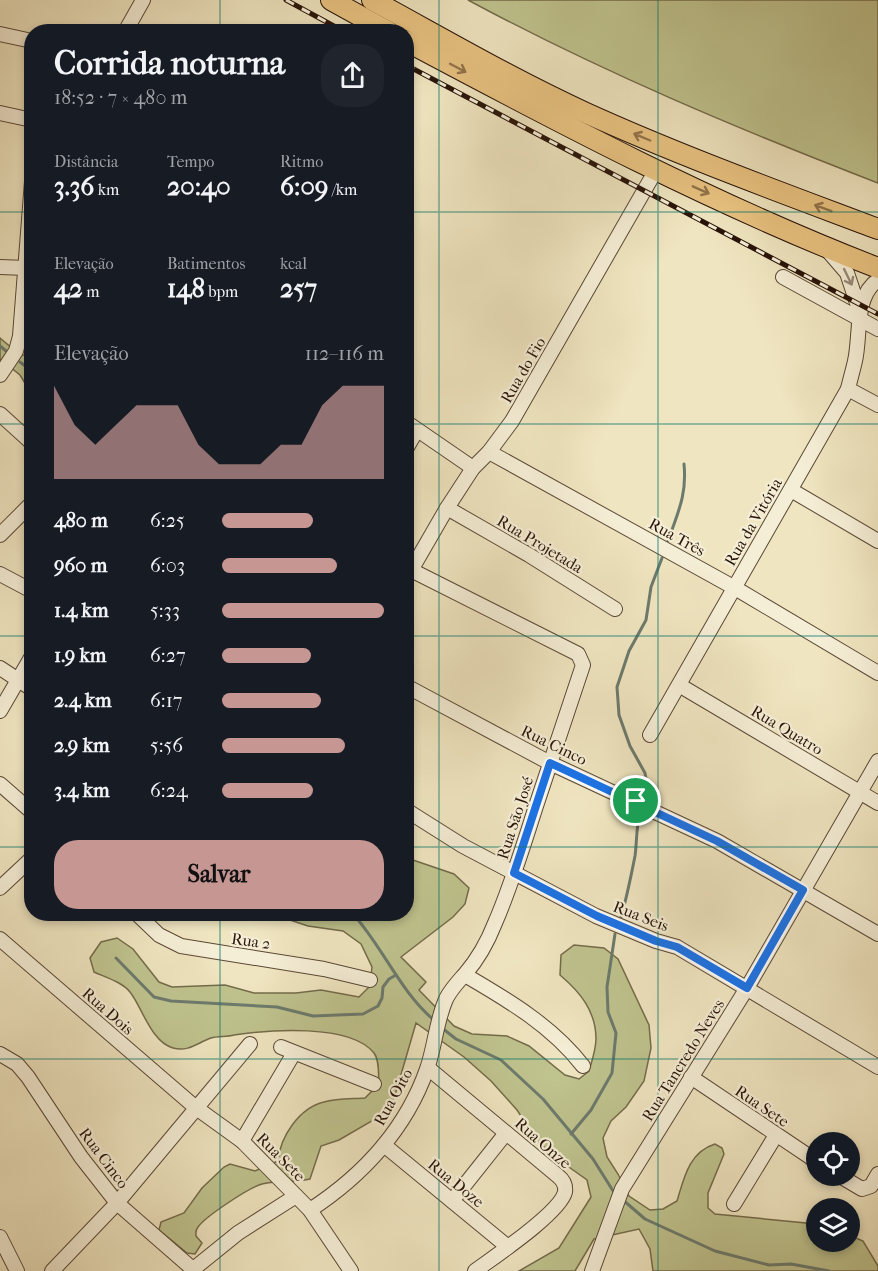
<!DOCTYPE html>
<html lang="pt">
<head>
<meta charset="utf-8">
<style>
  body { margin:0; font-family:"IM FELL French Canon",serif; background:#20242c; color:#f1f3f6; height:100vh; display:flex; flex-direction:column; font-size:22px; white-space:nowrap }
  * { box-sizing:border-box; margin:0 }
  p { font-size:20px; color:#9ea1a6 }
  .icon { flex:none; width:33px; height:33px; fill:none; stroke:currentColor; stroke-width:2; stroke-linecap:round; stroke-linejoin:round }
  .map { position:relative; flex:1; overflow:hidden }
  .sheet { position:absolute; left:24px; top:24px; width:390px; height:897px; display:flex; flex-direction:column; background:#171b24; border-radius:24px; box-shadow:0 3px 9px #0003 }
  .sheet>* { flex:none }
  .fabs { position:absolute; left:806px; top:1132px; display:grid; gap:12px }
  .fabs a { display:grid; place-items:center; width:54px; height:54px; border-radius:50%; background:#171b24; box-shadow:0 3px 9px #0003; font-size:30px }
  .pin { position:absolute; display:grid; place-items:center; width:51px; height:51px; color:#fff; margin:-26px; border:3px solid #fff; border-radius:50%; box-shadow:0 2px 6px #0007 }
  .round { display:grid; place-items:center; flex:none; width:63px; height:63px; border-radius:24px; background:#20242c }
  .summary { display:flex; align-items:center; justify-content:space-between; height:102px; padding:0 30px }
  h1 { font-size:33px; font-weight:700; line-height:45px }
  .metrics { display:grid; grid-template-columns:repeat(3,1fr); gap:9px; height:102px; padding:6px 30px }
  .metrics div { display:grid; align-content:center }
  .metrics b { font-size:26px; font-weight:700 }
  .metrics small { font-size:16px; font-weight:400 }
  .metrics p { font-size:16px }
  .chart { height:168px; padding:12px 30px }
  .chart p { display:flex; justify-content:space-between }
  .chart svg { width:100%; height:108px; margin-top:6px; fill:#c59692; opacity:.7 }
  .action { display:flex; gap:12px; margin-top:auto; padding:12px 30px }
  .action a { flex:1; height:69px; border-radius:24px; background:#c59692; color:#111; font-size:24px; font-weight:700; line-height:69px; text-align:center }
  ul { padding:0 30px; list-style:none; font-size:20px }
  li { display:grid; grid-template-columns:96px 72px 1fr; align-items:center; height:45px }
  li i { height:15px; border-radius:8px; background:#c59692 }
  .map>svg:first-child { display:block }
  .green { fill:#bfc38e; stroke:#746b4b; stroke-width:1.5 }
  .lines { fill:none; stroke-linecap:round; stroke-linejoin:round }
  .stream { stroke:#6c7a6d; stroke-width:3 }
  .minor-casing { stroke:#5a4836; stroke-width:16 }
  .highway-casing { stroke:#281308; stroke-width:22 }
  .minor { stroke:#f5eed6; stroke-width:14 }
  .highway { stroke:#e8c280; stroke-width:20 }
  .rail-casing { stroke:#281308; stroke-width:5 }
  .rail { stroke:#f5eed6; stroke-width:3; stroke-dasharray:9; stroke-linecap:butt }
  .oneway { stroke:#92734a }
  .oneway2 { stroke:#998b79 }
  .route-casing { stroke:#fff; stroke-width:12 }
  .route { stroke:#1a73e8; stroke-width:8 }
  .grid { fill:none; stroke:#0f766e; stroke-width:1.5; stroke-opacity:0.55 }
  .labels { text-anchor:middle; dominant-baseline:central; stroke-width:4.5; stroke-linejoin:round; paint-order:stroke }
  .street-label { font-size:16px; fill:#281308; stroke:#f5eed6 }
</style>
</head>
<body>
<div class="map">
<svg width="878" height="1271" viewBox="0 0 878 1271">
  <rect width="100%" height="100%" fill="#efe5c0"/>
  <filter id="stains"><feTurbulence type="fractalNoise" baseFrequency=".00333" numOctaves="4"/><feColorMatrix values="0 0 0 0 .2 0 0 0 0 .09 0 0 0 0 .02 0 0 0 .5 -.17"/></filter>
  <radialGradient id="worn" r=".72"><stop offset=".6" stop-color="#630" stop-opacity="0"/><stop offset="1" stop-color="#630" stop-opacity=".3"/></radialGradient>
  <g class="green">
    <path d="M468,0H878V183C738,129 600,71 468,0Z"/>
    <path d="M0,338L19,354L31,357V393L20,375L0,359Z"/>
    <path d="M407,858L454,874L469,888L465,904L453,917L401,957L426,982L419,990L454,1026L472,1034L507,1036L529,1046L565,1075L579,1079L589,1071C592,1061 596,1049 596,1039C596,1011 580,992 560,975L561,955L574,945L604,948L618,959L649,1025L651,1048L644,1081L626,1107L611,1121L603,1138L607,1157L618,1174L629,1196L650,1210L663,1209L677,1201C684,1178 689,1152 715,1144L722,1148L724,1154L708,1193V1208L715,1214L816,1224V1242H849V1235L863,1241L878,1266V1271H653L650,1249L639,1229L594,1239L575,1271H519L559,1248L591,1197L587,1180L566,1165L538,1142L517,1110L491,1081L464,1057L416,1023L393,1102L377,1118L339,1140L321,1146L310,1179C296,1183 270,1180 259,1185C246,1190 206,1216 198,1227C195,1231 196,1231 196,1236L202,1243L195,1254L187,1253L159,1230L161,1222L184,1213L202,1188L224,1167L230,1164L255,1171L278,1161C280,1137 299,1108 324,1102C337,1098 352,1099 365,1098L379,1084C378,1075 380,1061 374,1053C350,1023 268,1030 234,1035C227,1037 218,1036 211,1038C197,1043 189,1052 173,1048C151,1042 142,1007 130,992C122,982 105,977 94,972L90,958L101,942L117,938L133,949L159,982L172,987L225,985L254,993H296L321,990L359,997L370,986L372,967L361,944L343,931L308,926L281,917L226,914L201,915L182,920L168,914H406Z"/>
  </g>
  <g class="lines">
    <g class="stream">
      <path d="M0,346L6,351"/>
      <path d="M20,362L32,371"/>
      <path d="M668,541C678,512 687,495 684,464"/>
      <path d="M646,796L648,790L645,773L630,746L619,715L617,687L629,651L646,620L651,587L662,558"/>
      <path d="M353,914C383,947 400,992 435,1021"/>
      <path d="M621,917C627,897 631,876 635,856C637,842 636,827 640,813"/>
      <path d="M116,958L154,997L171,1001L277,1007L313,1016L363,1014L378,1006L382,998L383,987L389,979L396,975"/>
      <path d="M442,1028L456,1039L501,1060L543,1099L593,1159L615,1194"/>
      <path d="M571,1134L591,1110L612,1073L616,1033L608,1012L607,987L615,934"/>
      <path d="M623,1200L645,1219L715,1251L769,1265L791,1264L829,1271"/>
    </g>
    <defs>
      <g id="minor">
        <path d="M125,32L143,0"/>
        <path d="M0,34L32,41"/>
        <path d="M0,113L32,120"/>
        <path d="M828,251L847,273L860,312"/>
        <path d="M0,267L26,268"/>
        <path d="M783,277L878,329"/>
        <path d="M0,375L16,351L20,336L32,181"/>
        <path d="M848,389L878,405"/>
        <path d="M0,414L32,443"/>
        <path d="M406,422L473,468"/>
        <path d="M406,449L417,430"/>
        <path d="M489,452L735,588L878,673"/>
        <path d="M791,490L878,541"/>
        <path d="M447,508L529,555L615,609"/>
        <path d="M0,535L32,503"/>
        <path d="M0,574L32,591"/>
        <path d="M406,579L447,508L473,468L489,452L512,421L656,170"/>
        <path d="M0,668L32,689"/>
        <path d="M679,685L878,803"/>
        <path d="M406,686L550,763L717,841L878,934"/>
        <path d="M0,711L32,656"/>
        <path d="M650,735L848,389C850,380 853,370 855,361C861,335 854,296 878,280"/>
        <path d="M0,784L32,812"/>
        <path d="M406,810L463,846L596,916L656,941L677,947L878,1067"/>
        <path d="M0,888L32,858"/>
        <path d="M137,914L159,935L181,946L324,969L370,980"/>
        <path d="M0,939L195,1107L242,1141L310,1210L351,1271"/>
        <path d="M465,975C508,1000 552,1026 583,1066"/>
        <path d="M281,1047L374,1084"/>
        <path d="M0,1054L17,1064L28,1077L81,1157L117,1203L195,1271"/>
        <path d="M428,1068L558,1176C563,1180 566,1185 565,1192C560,1213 494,1257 475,1271"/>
        <path d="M691,1077L816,1161"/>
        <path d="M242,1141L294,1053"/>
        <path d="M384,1145L508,1247"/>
        <path d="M840,1176L862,1189L871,1186L878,1174"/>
        <path d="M452,1201L506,1133"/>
        <path d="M734,1204L776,1135"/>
        <path d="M310,1210C362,1176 406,1129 427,1069C435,1046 436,1022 446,999C451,989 458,982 465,974C478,959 488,941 495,923C512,884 524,843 537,803C552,757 568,711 583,665L578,654L411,570"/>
        <path d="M0,1237L17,1271"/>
        <path d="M52,1271L117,1203L250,1044"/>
        <path d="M191,1271L238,1233L296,1196"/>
        <path d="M592,1271L622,1189L747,988L878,761"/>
      </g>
      <g id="highway">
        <path d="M331,0L389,32"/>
        <path d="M372,0C442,38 512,79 586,113C681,156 780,192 878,229"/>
        <path d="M406,41C560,123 715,205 878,268"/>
      </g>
    </defs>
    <use href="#minor" class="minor-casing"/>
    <use href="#highway" class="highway-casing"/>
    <use href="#minor" class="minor"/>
    <use href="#highway" class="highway"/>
    <defs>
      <g id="rail">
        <path d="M286,0L345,32"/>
        <path d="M406,65L878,314"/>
      </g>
    </defs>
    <use href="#rail" class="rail-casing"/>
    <use href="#rail" class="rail"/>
  </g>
  <defs><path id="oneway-shaft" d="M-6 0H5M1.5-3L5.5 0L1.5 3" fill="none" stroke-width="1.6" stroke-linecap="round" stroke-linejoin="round" transform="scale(1.5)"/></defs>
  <g class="oneway">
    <use href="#oneway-shaft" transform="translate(458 68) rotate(28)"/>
    <use href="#oneway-shaft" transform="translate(642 137) rotate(-157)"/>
    <use href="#oneway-shaft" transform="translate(701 190) rotate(24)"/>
    <use href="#oneway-shaft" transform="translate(823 208) rotate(-159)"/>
  </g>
  <use class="oneway2" href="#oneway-shaft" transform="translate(848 277) rotate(64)"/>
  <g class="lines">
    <defs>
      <path id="route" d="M550,763L717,841L803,890L747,988L677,947L656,941L597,916L514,873Z"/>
    </defs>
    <use href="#route" class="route-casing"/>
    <use href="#route" class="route"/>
  </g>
  <path class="grid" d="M220,0V32M439,0V1271M658,0V1271M0,212H32M406,212H878M0,424H32M406,424H878M0,636H32M406,636H878M0,847H32M406,847H878M220,914V1271M0,1059H878"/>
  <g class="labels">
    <g class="street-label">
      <text transform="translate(523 370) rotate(-60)">Rua do Fio</text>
      <text transform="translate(753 522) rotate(-60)">Rua da Vitória</text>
      <text transform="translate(677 537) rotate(29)">Rua Três</text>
      <text transform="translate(540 544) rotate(31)">Rua Projetada</text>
      <text transform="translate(787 730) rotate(31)">Rua Quatro</text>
      <text transform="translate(554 745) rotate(26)">Rua Cinco</text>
      <text transform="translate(515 818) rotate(-72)">Rua São José</text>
      <text transform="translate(641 916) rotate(21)">Rua Seis</text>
      <text transform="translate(251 941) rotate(8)">Rua 2</text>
      <text transform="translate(108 1011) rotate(41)">Rua Dois</text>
      <text transform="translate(683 1060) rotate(-58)">Rua Tancredo Neves</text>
      <text transform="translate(393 1097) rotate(-61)">Rua Oito</text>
      <text transform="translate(762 1106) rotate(34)">Rua Sete</text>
      <text transform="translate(543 1143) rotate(41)">Rua Onze</text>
      <text transform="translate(281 1157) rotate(45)">Rua Sete</text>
      <text transform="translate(104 1158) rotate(53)">Rua Cinco</text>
      <text transform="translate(456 1183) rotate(39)">Rua Doze</text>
    </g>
  </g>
  <rect width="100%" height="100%" filter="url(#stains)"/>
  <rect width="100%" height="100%" fill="url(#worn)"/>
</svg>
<div class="fabs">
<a><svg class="icon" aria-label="locate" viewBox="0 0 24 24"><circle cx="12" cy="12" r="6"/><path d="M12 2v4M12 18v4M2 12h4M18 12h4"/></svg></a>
<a><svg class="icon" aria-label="layers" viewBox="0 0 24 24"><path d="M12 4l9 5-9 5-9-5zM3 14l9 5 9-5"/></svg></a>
</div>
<div class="pin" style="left:636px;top:801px;background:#1e9e55"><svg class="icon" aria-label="arrive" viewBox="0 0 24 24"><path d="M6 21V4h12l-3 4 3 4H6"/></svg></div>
<section class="sheet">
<div class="summary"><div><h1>Corrida noturna</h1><p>18:52 · 7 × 480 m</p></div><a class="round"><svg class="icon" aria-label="share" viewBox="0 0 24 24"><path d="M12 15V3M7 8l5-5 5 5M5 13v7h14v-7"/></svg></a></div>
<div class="metrics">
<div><p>Distância</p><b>3.36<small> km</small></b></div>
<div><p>Tempo</p><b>20:40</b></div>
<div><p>Ritmo</p><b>6:09<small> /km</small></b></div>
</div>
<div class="metrics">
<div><p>Elevação</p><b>42<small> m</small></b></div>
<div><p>Batimentos</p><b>148<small> bpm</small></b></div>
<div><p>kcal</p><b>257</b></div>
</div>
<div class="chart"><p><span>Elevação</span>112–116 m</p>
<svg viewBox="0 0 160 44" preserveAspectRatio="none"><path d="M0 44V6L10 22L20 30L30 22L40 14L50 14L60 14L70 30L80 38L90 38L100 38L110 30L120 30L130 14L140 6L150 6L160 6V44z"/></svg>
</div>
<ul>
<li><b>480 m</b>6:25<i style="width:56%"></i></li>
<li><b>960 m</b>6:03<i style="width:71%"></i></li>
<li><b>1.4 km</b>5:33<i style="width:100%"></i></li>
<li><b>1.9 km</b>6:27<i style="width:55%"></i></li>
<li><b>2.4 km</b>6:17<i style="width:61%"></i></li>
<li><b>2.9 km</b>5:56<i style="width:76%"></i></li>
<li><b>3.4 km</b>6:24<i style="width:56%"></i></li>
</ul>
<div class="action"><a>Salvar</a></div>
</section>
</div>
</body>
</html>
